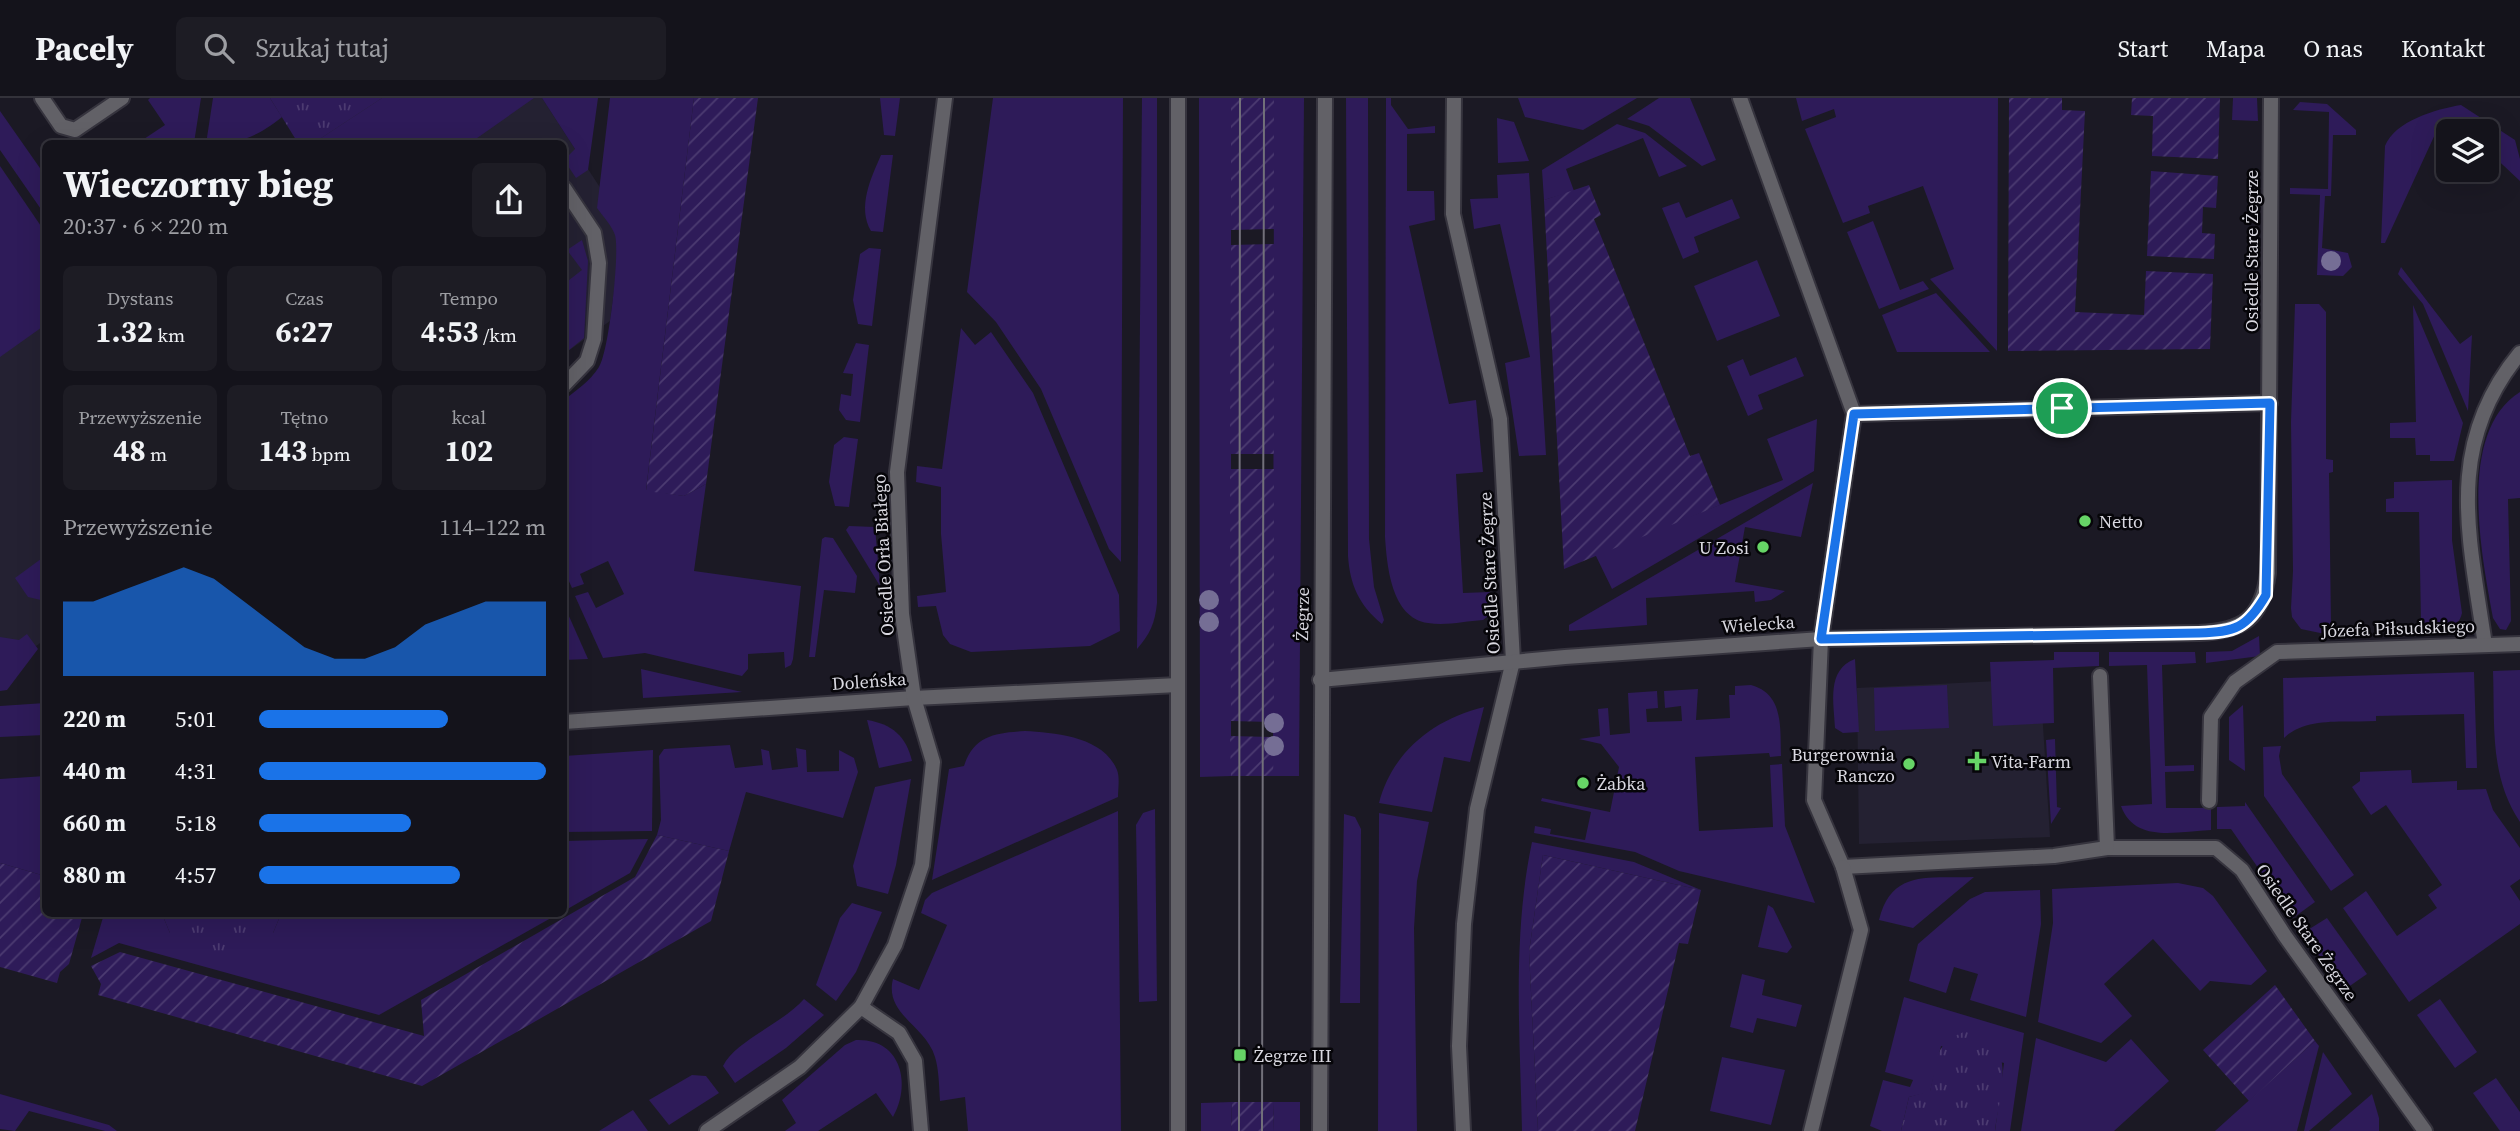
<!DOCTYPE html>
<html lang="pl">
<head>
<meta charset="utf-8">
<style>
  body { margin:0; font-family:"Source Serif 4",serif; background:#1d1c24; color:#f1f3f6; height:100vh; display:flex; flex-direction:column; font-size:26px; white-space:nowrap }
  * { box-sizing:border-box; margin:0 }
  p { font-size:23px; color:#9d9ea3 }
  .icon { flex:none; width:38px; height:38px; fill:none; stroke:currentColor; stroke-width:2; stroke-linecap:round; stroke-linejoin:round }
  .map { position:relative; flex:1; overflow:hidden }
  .panel { position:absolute; left:42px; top:42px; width:525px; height:777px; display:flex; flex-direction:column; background:#14131b; border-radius:10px; box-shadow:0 7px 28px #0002,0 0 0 2px #33323a }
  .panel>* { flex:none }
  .fabs { position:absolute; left:2436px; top:21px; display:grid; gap:14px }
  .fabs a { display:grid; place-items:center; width:63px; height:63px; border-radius:10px; background:#14131b; box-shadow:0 7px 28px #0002,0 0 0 2px #33323a; font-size:35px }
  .pin { position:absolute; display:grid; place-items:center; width:60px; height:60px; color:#fff; margin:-30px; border:4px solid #fff; border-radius:50%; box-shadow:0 2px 7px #0007 }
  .round { display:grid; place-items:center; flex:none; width:74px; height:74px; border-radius:10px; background:#1d1c24 }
  .summary { display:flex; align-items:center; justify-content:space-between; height:119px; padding:0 21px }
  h1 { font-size:38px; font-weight:700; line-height:52px }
  .figures { display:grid; grid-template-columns:repeat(3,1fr); gap:10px; height:119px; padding:7px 21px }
  .figures div { display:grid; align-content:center; border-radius:10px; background:#1d1c24; text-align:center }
  .figures b { font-size:30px; font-weight:700 }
  .figures small { font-size:19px; font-weight:400 }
  .figures p { font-size:19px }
  .chart { height:196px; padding:14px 21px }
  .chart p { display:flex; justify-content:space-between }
  .chart svg { width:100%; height:126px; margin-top:7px; fill:#1a73e8; opacity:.7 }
  ul { padding:0 21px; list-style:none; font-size:23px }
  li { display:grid; grid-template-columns:112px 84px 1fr; align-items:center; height:52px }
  li i { height:18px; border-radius:9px; background:#1a73e8 }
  header { display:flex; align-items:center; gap:42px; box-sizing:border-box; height:98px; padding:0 35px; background:#14131b; border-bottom:2px solid #33323a }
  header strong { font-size:33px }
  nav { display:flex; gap:38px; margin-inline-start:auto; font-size:24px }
  .search { width:490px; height:63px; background:#1d1c24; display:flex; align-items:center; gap:18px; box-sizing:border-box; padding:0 24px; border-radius:10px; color:#9d9ea3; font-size:26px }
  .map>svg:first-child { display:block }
  .built { fill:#242132 }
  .grass { fill:#2e1b59 }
  .park { fill:url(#park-tufts) }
  .garden { fill:url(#garden-furrows) }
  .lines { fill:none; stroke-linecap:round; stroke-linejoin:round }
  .service-casing { stroke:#36343e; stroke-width:18 }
  .minor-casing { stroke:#36343e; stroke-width:18 }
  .tertiary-casing { stroke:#36343e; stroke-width:18 }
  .service { stroke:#626167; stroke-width:14 }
  .minor { stroke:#626167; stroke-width:14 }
  .tertiary { stroke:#626167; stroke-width:14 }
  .tram { stroke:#72707a; stroke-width:2 }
  .tree { fill:#756e95 }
  .route-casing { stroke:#fff; stroke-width:14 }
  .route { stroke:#1a73e8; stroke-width:9 }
  .poi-dot { fill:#66d466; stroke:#060509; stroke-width:2.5 }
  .labels { text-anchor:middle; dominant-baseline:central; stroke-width:5; stroke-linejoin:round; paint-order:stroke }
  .street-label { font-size:18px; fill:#d9d8e0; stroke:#060509 }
  .poi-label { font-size:18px; fill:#d9d8e0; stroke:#060509; text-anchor:start }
</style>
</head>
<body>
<header>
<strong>Pacely</strong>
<div class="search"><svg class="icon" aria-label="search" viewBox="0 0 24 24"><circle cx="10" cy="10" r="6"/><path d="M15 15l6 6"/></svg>Szukaj tutaj</div>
<nav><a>Start</a><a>Mapa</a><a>O nas</a><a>Kontakt</a></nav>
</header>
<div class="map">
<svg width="2520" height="1033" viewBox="0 0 2520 1033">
  <defs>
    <pattern id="park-tufts" width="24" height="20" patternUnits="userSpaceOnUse" patternTransform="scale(1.75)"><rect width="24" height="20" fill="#2e1b59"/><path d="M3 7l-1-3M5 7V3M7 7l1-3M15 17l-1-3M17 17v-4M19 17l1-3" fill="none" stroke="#4c3b71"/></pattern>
    <pattern id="garden-furrows" width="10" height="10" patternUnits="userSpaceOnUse" patternTransform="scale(1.75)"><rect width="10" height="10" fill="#2e1b59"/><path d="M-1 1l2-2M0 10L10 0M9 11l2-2" fill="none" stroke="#4c3b71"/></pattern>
  </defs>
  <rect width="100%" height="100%" fill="#1b1924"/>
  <g class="built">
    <path d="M380,0H542L623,125L610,223L564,256V46H309Z"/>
    <path d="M0,127L45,193L46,541L36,548L0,543Z"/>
    <path d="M2040,581L2050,739L1859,746L1857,590Z"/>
  </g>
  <g class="grass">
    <path d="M150,0H201L194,45H138L165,27L148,2Z"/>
    <path d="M213,0H270L282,19C256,40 239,45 206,46Z"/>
    <path d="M382,0H534L470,45L312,46Z"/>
    <path d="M542,0H598L588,72L576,80L564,62L575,51Z"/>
    <path d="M610,0H694L646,392L684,398L706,386L694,473L801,488L793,561L791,567L785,570L784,554L748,556V571L742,578L645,555L603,560L575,498L588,494L596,510L624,496L608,463L580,476L584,486L572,490L564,472V302C577,292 590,283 599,269C609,254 620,154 615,137C612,128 602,117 597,110Z"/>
    <path d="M880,0H900L895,38L884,37Z"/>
    <path d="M993,0H1123L1121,464L1109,451L1041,291L996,224L967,194Z"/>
    <path d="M1142,0H1157V505C1155,525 1150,536 1137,551Z"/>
    <path d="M1199,0H1231V678L1200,679Z"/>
    <path d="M1274,0H1304L1299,678H1273Z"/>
    <path d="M1346,0H1368L1369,441L1374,489L1384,522L1382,526C1359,507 1350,487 1348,458Z"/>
    <path d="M1386,0H1391V7L1408,31L1435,28V35L1407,36V93H1434L1435,122L1409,128L1449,306L1476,302L1483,374L1456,376L1463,495L1490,494L1488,518L1483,522C1466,523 1446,528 1428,525C1391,520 1387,467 1385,439Z"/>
    <path d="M1518,0H1637L1583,32L1525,19Z"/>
    <path d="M1659,0H1690L1716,62L1702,68L1649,28L1627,21Z"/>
    <path d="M1796,0H1998L1997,253L1930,181L1954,171L1923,88L1868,108L1870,115L1843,125L1805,31L1836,19L1834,11L1802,23Z"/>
    <path d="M2233,0H2257L2258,23L2232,22Z"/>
    <path d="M2300,4L2327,6L2356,32V37H2333L2331,98H2325L2322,150L2348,155L2352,169L2343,178L2317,177L2320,97L2290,96V90L2328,91L2329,14L2293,12Z"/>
    <path d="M2461,7L2515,42L2520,61V83L2487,52V33H2464L2460,30L2437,32L2385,145H2381L2385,48C2395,23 2436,11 2461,7Z"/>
    <path d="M0,13L42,73L45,72V117L0,52Z"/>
    <path d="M1497,20L1514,24L1529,63L1498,65Z"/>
    <path d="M1617,26L1645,35L1687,68L1659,79L1643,40L1566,71L1574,93L1544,102L1542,72Z"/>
    <path d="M881,57H893L883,134L871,133C857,109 871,80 881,57Z"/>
    <path d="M0,68L45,134V227L0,259Z"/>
    <path d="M1529,75L1546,357L1519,358L1505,265L1530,259L1500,126L1474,131L1470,101L1498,100L1497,77Z"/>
    <path d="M1732,101L1740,120L1694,139L1699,154L1683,161L1662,110L1679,104L1686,120Z"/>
    <path d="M1873,123L1900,192L1923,183L1929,191L1879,211L1847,134Z"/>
    <path d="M582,142L588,163L584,240L564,256V186L582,172L567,152Z"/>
    <path d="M869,150L881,151L872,228L858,226L853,202L860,156Z"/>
    <path d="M1757,162L1780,218L1717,243L1694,188Z"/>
    <path d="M2401,169L2460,246L2472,237L2468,313L2423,206L2398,176Z"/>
    <path d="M1936,195L1990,254H1897L1882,217Z"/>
    <path d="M2295,206H2319L2326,214V361L2333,362V374L2329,375L2331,526L2325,536L2301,531L2292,519L2291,510L2293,473L2291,324Z"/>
    <path d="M2413,207L2463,325L2454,363H2430V357H2416L2415,340H2390V325L2416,324Z"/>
    <path d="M961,230L975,247L991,234L1033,295L1119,497L1120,533L1090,548L971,554L950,546L943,537L936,508L918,509L917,498L946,494L941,436V389L916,384L917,368L942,371Z"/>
    <path d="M856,245L869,247L860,324L846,322L839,312L841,296L851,298L853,276L843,275Z"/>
    <path d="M1796,259L1804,278L1758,297L1763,311L1748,318L1727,268L1743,261L1750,278Z"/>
    <path d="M2520,294V400L2508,401L2511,523L2506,532L2500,531L2493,520C2482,459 2456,334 2520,294Z"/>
    <path d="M1817,321L1814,373L1612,491L1595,456L1783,382L1767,341Z"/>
    <path d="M844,339L858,341L849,409L835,408L829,384L834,347Z"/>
    <path d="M2452,382V442L2462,515C2458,532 2446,532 2430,533L2421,524L2419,414H2386V401L2394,400V384Z"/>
    <path d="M1813,385L1801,439L1745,429L1735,484L1785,493L1771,502L1755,504L1754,493L1646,500L1647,527L1569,533V527Z"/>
    <path d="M849,428L875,429L880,488L846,432Z"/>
    <path d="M825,439L833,440L857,478L855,495L824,492L815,559H809L822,441Z"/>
    <path d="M45,458V503L28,499L15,480Z"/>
    <path d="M564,507L588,561L564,562Z"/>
    <path d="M27,536L38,551L7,592L0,593V539L19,542Z"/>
    <path d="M2259,538L2260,558L2206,565V554L2232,553Z"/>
    <path d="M2054,554H2099V568L2053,570L2054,625L1993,628L1990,564L2054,562Z"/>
    <path d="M2109,554H2195L2196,565L2162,567L2165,668L2194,667V673L2165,674L2166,710H2211V732C2178,733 2135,746 2121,708L2152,706L2147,567L2109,568Z"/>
    <path d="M1855,561L1859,634L1843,635L1835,630C1834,605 1826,572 1855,561Z"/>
    <path d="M641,571L742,594L643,600Z"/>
    <path d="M2520,572V724C2489,678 2495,626 2493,573Z"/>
    <path d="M2474,574L2477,670H2466L2464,616L2376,618V623C2346,625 2306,618 2284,640L2283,580Z"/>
    <path d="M1751,587C1784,596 1780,629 1781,658L1770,659L1769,655L1695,659L1699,733L1773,729L1770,667L1782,666L1785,728L1815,805L1679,773L1635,754L1534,735L1535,728L1551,731L1550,736L1585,742L1591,714L1541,703L1542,700L1610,714L1619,669L1601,646L1579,641L1600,638L1598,611L1608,610L1610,637L1630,635L1628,595L1657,593L1658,610L1646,611L1647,624L1682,623L1681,608L1665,610L1664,593L1698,591L1696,622L1730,620L1729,597H1735V588Z"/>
    <path d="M1947,587L1949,630L1875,633L1874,590Z"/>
    <path d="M45,605V637L0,639V608Z"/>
    <path d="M2243,607L2245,673L2229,662V619Z"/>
    <path d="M1484,609L1470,664L1444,659L1432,714L1379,705C1392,654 1434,621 1484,609Z"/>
    <path d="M867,622C892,626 906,638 912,663L879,670Z"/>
    <path d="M1025,633C1055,635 1103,638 1117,672C1120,679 1118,692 1118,699L932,782L949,671L964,668C974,637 996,635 1025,633Z"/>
    <path d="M2055,641L2057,709L2061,710L2051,726L2046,642Z"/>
    <path d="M730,647L735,670L763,667L761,651L769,653L772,672L798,669L796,650L806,652L807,674L839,673V652L854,660L858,674L843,720L746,694L729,753L657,737L661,722L659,658L664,651Z"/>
    <path d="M2281,648L2279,658L2282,676L2354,777L2331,793L2264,698L2263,649Z"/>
    <path d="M653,652L652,733L564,734V658Z"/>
    <path d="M2411,672L2412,685L2457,683V692L2486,691L2493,712L2520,750V781L2510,788L2520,803V826L2409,904L2343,810L2366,793L2397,838L2437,810L2428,797L2442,787L2386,707L2371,717L2352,689L2360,683V674Z"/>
    <path d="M45,678V778L0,765V681Z"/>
    <path d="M911,681L896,767L888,796L857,788L853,768L875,689Z"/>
    <path d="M2245,704L2315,804L2293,820L2231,731H2217V709L2245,708Z"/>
    <path d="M1155,711L1157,903L1139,904L1136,727L1143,715Z"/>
    <path d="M1118,713L1121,1033H968L965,999L940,1003C939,988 939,972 935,959C926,928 884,916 893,881L919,892L947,827L921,815L925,802L932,795Z"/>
    <path d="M1379,715L1429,724L1417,783L1414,830L1417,1033H1378Z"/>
    <path d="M1344,716L1355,719L1361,731L1360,905H1340Z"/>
    <path d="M648,741L630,775L564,813V743Z"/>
    <path d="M1532,744L1634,764L1701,792L1543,757L1529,854L1538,1033H1522C1520,936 1512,839 1532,744Z"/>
    <path d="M1974,779L1913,830L1879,822C1892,770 1930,781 1974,779Z"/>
    <path d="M2178,785L2203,790L2213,798L2267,873L2251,887L2210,883L2200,893L2153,841L2104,886L2132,918L2101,945L2038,924L2053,825L2052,791Z"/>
    <path d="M2040,792L2041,826L2026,919L1970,902L1978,876L1954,869L1946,895L1909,883L1918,846L1970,801L1985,794Z"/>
    <path d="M852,805L882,814L856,874L836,903L816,887L840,820Z"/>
    <path d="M1768,807L1773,810L1792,849L1787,855L1758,849Z"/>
    <path d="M104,816H162L170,835H273L281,816H558L379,917L119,845L91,860Z"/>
    <path d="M2327,820L2367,876L2344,892L2303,835Z"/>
    <path d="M1742,876L1765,882L1762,897L1802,907L1796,929L1757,920L1753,935L1730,929Z"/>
    <path d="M1904,899L2024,935L2010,1033H1995L2004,965L1941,948L1930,994L1909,999L1901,1033H1882L1870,1028L1883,982L1910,989L1913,982L1885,974Z"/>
    <path d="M804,901L824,917L786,950L735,985L723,968C735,943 782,926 804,901Z"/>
    <path d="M2440,901L2477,954L2455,970L2417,917Z"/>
    <path d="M2036,940L2106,964L2131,941L2169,983L2114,1033H2021Z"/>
    <path d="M856,942C901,940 912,986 893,1019L876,995L818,1033H785L796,1025L782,1002L845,947Z"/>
    <path d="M2315,943L2319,948L2297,1033H2215Z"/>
    <path d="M2323,954L2352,996L2309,1033H2304Z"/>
    <path d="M1722,959L1785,972L1771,1027L1710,1013Z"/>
    <path d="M692,977L706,978L719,995L669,1027L649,1002Z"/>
    <path d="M2496,980L2520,1014V1033H2500L2473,995Z"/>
    <path d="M0,996L109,1027L117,1033H105L29,1013L15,1033L0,1031Z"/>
    <path d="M2372,996L2379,1020V1033H2329Z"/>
    <path d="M1232,1004L1231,1033H1201V1005Z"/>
    <path d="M1274,1004H1300V1033H1273Z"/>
    <path d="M633,1012L648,1033H599Z"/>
  </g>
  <g class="park">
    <path d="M270,0H382L312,46L298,45Z"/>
    <path d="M162,816H281L273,835L219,855L170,835Z"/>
    <path d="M1969,932C2019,942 2000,995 1995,1033H1901L1909,999L1930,993C1939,959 1932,945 1969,932Z"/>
  </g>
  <g class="garden">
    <path d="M694,0H758L706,386L684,398L646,393Z"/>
    <path d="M1231,0H1274V131L1231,132Z"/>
    <path d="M2009,0H2062V12L2085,13L2075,214L2144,217L2146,173L2213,176L2210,251L2008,253Z"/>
    <path d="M2132,0H2220L2218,61L2152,58L2153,18L2131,17Z"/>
    <path d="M2151,73L2218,78L2216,110L2203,109L2202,135L2215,136L2214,161L2147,158Z"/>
    <path d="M1589,87L1601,117L1594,121L1690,358L1699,355L1720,407L1564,471L1544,102Z"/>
    <path d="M1274,146V356H1230L1231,147Z"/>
    <path d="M1230,371H1274V624L1231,623Z"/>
    <path d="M1230,638L1274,639L1273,678H1231Z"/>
    <path d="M657,737L729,753L711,823L422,988L98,897L101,886L91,868L120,854L424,938L421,902L635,779Z"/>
    <path d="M1543,757L1701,792L1688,846L1679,845L1635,1033H1538L1529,854Z"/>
    <path d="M0,765L45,778L46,816H83L69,866L60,874L57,885L0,869Z"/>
    <path d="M2275,887L2315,943L2249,1003L2203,952Z"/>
    <path d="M1232,1004H1274L1273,1033H1231Z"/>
  </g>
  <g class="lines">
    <defs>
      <g id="service">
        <path d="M42,0L61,28L75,32L122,0"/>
        <path d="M564,90L594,135L599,165L594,241L587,263L564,287"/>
        <path d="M861,909L899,935L915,963L921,1033"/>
      </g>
      <g id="minor">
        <path d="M1454,0L1453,116L1500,321L1513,563L1477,711L1464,826L1459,948L1463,1033"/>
        <path d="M1740,0L1854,316L1821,541L1814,702L1843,769L2054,758L2107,750H2216L2242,772L2285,838L2425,1033"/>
        <path d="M1854,316L2270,305"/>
        <path d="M2485,547C2469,437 2444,347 2520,255"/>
        <path d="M2100,578L2107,750"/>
        <path d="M1320,582L1565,559L1821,541L2199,535C2243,533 2262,521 2268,475L2271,0"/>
        <path d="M564,624L914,600L1178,587"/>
        <path d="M2209,703L2211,619L2235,584L2277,554L2520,546"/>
        <path d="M707,1033L800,969L861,909L895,847L922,767L933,664L914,600L902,516L897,374L945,0"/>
        <path d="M1811,1033L1861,832L1843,769"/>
      </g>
      <g id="tertiary">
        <path d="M1178,0V1033"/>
        <path d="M1320,1033L1325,0"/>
      </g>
    </defs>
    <use href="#service" class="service-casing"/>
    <use href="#minor" class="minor-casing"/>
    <use href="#tertiary" class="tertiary-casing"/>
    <use href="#service" class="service"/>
    <use href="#minor" class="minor"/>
    <use href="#tertiary" class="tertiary"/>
    <g class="tram">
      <path d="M1239,1033L1240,0"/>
      <path d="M1262,1033L1264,0"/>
    </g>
  </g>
  <g class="tree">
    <circle cx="2331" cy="163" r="10"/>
    <circle cx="1209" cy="502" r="10"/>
    <circle cx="1209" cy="524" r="10"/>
    <circle cx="1274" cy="625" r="10"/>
    <circle cx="1274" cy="648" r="10"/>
  </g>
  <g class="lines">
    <defs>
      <path id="route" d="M2270,305L2266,497C2247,530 2235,534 2199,535L1821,541L1854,316Z"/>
    </defs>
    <use href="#route" class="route-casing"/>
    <use href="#route" class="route"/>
  </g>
  <g class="poi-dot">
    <circle cx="2085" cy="423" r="7"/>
    <circle cx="1763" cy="449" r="7"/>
    <path d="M1973.5 652.5h7v7h7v7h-7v7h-7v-7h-7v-7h7z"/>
    <circle cx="1909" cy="666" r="7"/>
    <circle cx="1583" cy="685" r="7"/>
    <rect x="1233" y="950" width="14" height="14" rx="3.5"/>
  </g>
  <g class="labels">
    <g class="street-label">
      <text transform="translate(2251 153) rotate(-90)">Osiedle Stare Żegrze</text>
      <text transform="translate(883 457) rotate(-93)">Osiedle Orła Białego</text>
      <text transform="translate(1489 475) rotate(-93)">Osiedle Stare Żegrze</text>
      <text transform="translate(1302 516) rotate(-89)">Żegrze</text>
      <text transform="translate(1758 526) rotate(-4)">Wielecka</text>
      <text transform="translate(2398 530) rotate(-2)">Józefa Piłsudskiego</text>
      <text transform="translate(869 583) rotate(-4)">Doleńska</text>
      <text transform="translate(2307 834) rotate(55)">Osiedle Stare Żegrze</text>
    </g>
    <g class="poi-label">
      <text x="2099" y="423">Netto</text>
      <text x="1749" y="449" text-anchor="end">U Zosi</text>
      <text x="1895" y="656" text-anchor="end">Burgerownia<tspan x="1895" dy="21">Ranczo</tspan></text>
      <text x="1991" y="663">Vita-Farm</text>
      <text x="1597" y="685">Żabka</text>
      <text x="1254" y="957">Żegrze III</text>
    </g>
  </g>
</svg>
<div class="fabs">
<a><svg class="icon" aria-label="layers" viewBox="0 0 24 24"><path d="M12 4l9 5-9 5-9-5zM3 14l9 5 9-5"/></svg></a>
</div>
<div class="pin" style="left:2062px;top:310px;background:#1e9e55"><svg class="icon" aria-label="arrive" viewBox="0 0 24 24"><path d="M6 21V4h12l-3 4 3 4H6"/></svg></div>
<section class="panel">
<div class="summary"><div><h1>Wieczorny bieg</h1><p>20:37 · 6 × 220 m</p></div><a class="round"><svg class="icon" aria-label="share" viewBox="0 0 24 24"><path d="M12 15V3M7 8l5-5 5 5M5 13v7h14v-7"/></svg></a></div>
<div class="figures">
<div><p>Dystans</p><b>1.32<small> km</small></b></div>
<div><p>Czas</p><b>6:27</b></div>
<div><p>Tempo</p><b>4:53<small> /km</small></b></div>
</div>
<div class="figures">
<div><p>Przewyższenie</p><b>48<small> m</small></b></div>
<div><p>Tętno</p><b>143<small> bpm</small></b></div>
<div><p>kcal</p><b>102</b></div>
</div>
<div class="chart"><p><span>Przewyższenie</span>114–122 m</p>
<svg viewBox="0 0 160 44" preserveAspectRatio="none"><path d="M0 44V18L10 18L20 14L30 10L40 6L50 10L60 18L70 26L80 34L90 38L100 38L110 34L120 26L130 22L140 18L150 18L160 18V44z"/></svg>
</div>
<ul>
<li><b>220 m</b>5:01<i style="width:66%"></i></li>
<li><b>440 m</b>4:31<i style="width:100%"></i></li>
<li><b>660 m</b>5:18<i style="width:53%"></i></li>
<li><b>880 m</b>4:57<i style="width:70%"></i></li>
</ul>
</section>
</div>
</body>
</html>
